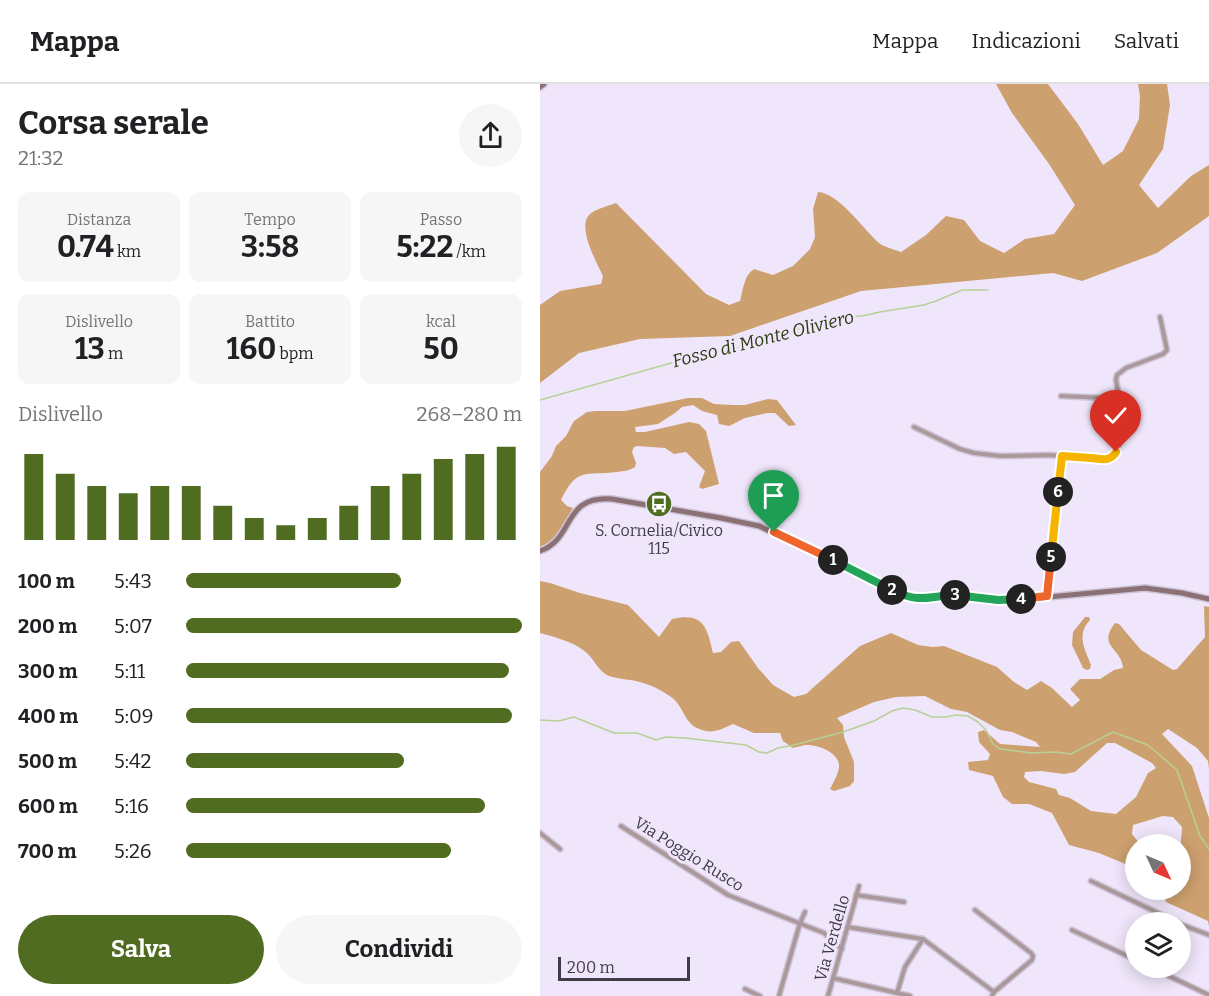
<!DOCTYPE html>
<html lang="it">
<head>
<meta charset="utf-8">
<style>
  body { margin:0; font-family:Bitter,serif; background:#f6f6f6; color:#202124; height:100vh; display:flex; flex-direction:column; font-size:22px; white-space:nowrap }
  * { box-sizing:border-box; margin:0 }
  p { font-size:20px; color:#757577 }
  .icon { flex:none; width:33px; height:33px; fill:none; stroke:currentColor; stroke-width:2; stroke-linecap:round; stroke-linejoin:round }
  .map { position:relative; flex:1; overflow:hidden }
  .drawer { display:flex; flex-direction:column; background:#fff; width:540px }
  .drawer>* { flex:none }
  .needle { width:39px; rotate:134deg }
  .buttons { position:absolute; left:585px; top:750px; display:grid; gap:12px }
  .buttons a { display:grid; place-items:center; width:66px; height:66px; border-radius:50%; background:#fff; box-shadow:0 3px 15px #0003; font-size:30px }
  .scale { position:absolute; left:18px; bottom:15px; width:132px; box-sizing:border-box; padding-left:6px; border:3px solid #413a47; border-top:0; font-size:16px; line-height:21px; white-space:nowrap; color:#413a47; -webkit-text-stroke:4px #f0e6fb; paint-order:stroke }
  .pin { position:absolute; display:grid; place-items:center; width:51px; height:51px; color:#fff; margin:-62px -26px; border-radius:50% 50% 50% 0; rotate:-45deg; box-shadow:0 0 6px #0007 }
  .pin .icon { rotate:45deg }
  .km { position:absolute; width:30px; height:30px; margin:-15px; border-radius:50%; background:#222; color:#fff; font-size:16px; line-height:30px; text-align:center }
  .round { display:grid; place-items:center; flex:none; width:63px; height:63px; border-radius:32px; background:#f6f6f6 }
  .summary { display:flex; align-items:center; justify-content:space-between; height:102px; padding:0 18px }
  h1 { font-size:33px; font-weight:700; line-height:45px }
  .figures { display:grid; grid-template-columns:repeat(3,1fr); gap:9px; height:102px; padding:6px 18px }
  .figures div { display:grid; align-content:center; border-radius:12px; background:#f6f6f6; text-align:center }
  .figures b { font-size:30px; font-weight:700 }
  .figures small { font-size:16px; font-weight:400 }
  .figures p { font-size:16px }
  .chart { height:168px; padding:12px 18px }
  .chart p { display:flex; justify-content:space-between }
  .chart svg { width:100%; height:108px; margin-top:6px; stroke:#4f6c20; stroke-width:6 }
  .primary-button { display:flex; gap:12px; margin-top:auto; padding:12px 18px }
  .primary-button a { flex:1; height:69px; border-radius:36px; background:#4f6c20; color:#fff; font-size:24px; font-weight:700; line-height:69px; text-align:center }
  .primary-button a+a { background:#f6f6f6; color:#202124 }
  ul { padding:0 18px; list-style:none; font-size:20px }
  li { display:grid; grid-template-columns:96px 72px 1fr; align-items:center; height:45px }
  li i { height:15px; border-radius:8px; background:#4f6c20 }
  header { display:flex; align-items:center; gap:36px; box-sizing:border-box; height:84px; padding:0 30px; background:#fff; border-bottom:2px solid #e0e0e0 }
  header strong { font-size:28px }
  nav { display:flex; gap:33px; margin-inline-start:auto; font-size:21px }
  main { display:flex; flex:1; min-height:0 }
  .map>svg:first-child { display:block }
  .forest { fill:#cda06f; fill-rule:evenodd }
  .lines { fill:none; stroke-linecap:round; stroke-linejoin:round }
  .stream { stroke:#b6d096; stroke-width:1.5 }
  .street-casing { stroke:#cdc4d7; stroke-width:7 }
  .secondary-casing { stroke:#cdc4d7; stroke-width:8 }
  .street { stroke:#ab989b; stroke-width:4 }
  .secondary { stroke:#8b7074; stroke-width:5 }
  .split-1-casing { stroke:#fff; stroke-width:12 }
  .split-2-casing { stroke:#fff; stroke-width:12 }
  .split-3-casing { stroke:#fff; stroke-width:12 }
  .split-4-casing { stroke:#fff; stroke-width:12 }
  .split-5-casing { stroke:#fff; stroke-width:12 }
  .split-6-casing { stroke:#fff; stroke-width:12 }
  .split-7-casing { stroke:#fff; stroke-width:12 }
  .split-8-casing { stroke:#fff; stroke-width:12 }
  .split-1 { stroke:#f0652b; stroke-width:8 }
  .split-2 { stroke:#22a559; stroke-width:8 }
  .split-3 { stroke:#22a559; stroke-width:8 }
  .split-4 { stroke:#22a559; stroke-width:8 }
  .split-5 { stroke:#f0652b; stroke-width:8 }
  .split-6 { stroke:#f5b400; stroke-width:8 }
  .split-7 { stroke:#f5b400; stroke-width:8 }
  .split-8 { stroke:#f5b400; stroke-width:8 }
  .labels { text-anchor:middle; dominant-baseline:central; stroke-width:6; stroke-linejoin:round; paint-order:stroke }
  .poi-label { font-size:16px; fill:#413a47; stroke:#f0e6fb }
  .street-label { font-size:16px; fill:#413a47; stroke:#f0e6fb }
  .water-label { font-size:18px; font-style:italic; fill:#2a3a10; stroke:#f0e6fb }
</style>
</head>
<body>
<header>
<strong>Mappa</strong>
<nav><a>Mappa</a><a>Indicazioni</a><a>Salvati</a></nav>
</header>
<main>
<section class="drawer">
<div class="summary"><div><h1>Corsa serale</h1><p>21:32</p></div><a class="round"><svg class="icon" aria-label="share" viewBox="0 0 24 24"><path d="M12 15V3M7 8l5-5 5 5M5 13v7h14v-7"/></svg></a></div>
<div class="figures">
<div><p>Distanza</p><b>0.74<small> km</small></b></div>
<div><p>Tempo</p><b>3:58</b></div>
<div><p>Passo</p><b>5:22<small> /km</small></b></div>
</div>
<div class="figures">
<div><p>Dislivello</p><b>13<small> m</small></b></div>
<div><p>Battito</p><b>160<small> bpm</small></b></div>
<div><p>kcal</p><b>50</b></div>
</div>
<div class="chart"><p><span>Dislivello</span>268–280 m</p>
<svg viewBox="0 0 160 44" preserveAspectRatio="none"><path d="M5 44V9M15 44V17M25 44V22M35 44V25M45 44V22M55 44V22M65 44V30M75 44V35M85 44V38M95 44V35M105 44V30M115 44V22M125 44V17M135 44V11M145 44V9M155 44V6"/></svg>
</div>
<ul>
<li><b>100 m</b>5:43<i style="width:64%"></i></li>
<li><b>200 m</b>5:07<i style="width:100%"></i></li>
<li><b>300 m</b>5:11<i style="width:96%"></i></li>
<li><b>400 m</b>5:09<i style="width:97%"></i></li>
<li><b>500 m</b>5:42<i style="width:65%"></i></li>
<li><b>600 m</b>5:16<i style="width:89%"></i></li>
<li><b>700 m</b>5:26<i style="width:79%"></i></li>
</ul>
<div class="primary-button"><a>Salva</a><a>Condividi</a></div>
</section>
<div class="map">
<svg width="669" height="912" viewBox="0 0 669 912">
  <rect width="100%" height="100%" fill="#f0e6fb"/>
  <g class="forest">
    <path d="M456,0H508L538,40L563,81L583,67L599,35L600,12L598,0H627L630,21L623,65L599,101L618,124L651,92L669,81V132L617,169L542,197L513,189L321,207L190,252L100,255L39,269L0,299V221L20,207L61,200L63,192C57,179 36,142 50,130C56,125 68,122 76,119L166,210L189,221L200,217C203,206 204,191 214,185L233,191L253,182L270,165L275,153L273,125L278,108C299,109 323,145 339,159C344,163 354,165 361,168L386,151L406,132L424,136L440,157L464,169L485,155L514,150L535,121L509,80L472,29Z"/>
    <path d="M148,314H162L174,320L193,321H205L228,315L237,316L256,341L249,342L235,329H227L205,334L189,342L179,340L177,331L162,327L153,321L142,323L135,329L118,340L95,343L96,348H105L149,338L159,340L166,347L179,400L162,405L159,403L165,387L146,368L134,370L125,364L98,362L94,363L92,368L96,379L95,383C89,387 84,387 77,388C47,392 37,382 21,416L27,422L33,424C24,440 17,456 0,463V388L12,372L16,362L26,352L34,337L47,328L56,327H85Z"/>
    <path d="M0,497L10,499L40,509L88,521L119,553L132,535C163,528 167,542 173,569L181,568L191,558L199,557L218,584L233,601L254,613L266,610L320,562L351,549L378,561L393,563L404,562L457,583L474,598L487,606L501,597L512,604L532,623L540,616L530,605L540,595H560L574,586L583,584C581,563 557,563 575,539L579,540L601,566L633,586L637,585L665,553L664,522L669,523V685L668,677L657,664L628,645L622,650L652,682L669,734V842L668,837L626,818L624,810L625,806H640V769L642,743L633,733L623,732L593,741L592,750L600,760H596L595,784L559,769L529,761L512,729L489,720H472L463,713L453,692L429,686L428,678L448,676L450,670L439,658L438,648L444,646L460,660L500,663L496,658L472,648L460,646L427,628L411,625L385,612L356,613L334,618L297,634L303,641L304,653L314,678V697L310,702L294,707L290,705C293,699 298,691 299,683C300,669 279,661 267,661C263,661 258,663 253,664L243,657L240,649H214L193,640C180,646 171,651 157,644C144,638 143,621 131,613C124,608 114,602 106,600C94,595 81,596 69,592C57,587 54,573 43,566C31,557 14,553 0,549ZM567,659H575L612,679L616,684L608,689L596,713L576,730L551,727L530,714L519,711L516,705L489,698L484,693L485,688L501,687L524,690L535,688Z"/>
    <path d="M545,533H549L550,536C536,551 545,565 551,581L550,585L547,586L543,584L532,561L533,548Z"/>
  </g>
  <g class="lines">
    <g class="stream">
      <path d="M0,316L163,270L214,261L288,235L298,233L322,232L340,228L384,221L396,217L422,206H448"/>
      <path d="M0,636L19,637L34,633L74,649H97L116,656L126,653L145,654L206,661L219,668L227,669L238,664L254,661L303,648L334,637L352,627L363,624L375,626L392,633H406L416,631L428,632L438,638L446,646L453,660L460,665L491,669L516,668L531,670L573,648L608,661L637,686L660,752L669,765"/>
    </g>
    <defs>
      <g id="street">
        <path d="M581,324L576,296L577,291L586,284L623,270L627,266L620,233"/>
        <path d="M374,343L420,365L434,369L460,372L509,371L567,375C571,374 572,374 575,370C581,360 585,326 576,318C573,315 570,315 567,314L521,312"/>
        <path d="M507,512L522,372"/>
        <path d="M81,742L188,811L284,849L302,865"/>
        <path d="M0,749L20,765"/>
        <path d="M551,797L637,838"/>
        <path d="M316,811L364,818"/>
        <path d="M435,826L491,869L493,872L492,876L454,908L452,912"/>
        <path d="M640,840L669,851"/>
        <path d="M307,843L383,855L454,908"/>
        <path d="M532,846L596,876"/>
        <path d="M612,884L669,911"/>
        <path d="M293,894L370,912"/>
        <path d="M205,905L220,912"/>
        <path d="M357,909L365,883L383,855"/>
        <path d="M239,912L260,839L265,828"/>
        <path d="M288,912L319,802"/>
      </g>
      <g id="secondary">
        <path d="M0,3L4,0"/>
        <path d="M0,467C35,455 22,411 72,415L181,434L219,442L281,471L362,511L382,515L416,511L464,517L605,504L642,509L669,515"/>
      </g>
    </defs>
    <use href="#street" class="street-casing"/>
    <use href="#secondary" class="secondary-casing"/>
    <use href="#street" class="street"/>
    <use href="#secondary" class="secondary"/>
  </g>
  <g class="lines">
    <defs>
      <path id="split-1" d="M234,448L293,476"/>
      <path id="split-2" d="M293,476L352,506"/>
      <path id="split-3" d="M352,506C381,520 386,512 415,511"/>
      <path id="split-4" d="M415,511L458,516L481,515"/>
      <path id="split-5" d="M481,515L507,512L511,473"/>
      <path id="split-6" d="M511,473L518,408"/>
      <path id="split-7" d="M518,408L522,372L551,374"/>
      <path id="split-8" d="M551,374C562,375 570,378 576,368"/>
    </defs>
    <use href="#split-1" class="split-1-casing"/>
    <use href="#split-2" class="split-2-casing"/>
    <use href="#split-3" class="split-3-casing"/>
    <use href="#split-4" class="split-4-casing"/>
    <use href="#split-5" class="split-5-casing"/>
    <use href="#split-6" class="split-6-casing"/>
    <use href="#split-7" class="split-7-casing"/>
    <use href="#split-8" class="split-8-casing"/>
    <use href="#split-1" class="split-1"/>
    <use href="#split-2" class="split-2"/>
    <use href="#split-3" class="split-3"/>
    <use href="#split-4" class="split-4"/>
    <use href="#split-5" class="split-5"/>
    <use href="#split-6" class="split-6"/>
    <use href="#split-7" class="split-7"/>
    <use href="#split-8" class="split-8"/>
  </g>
  <defs>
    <symbol id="bus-disc" viewBox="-11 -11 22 22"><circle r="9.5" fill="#4f6c20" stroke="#f0e6fb"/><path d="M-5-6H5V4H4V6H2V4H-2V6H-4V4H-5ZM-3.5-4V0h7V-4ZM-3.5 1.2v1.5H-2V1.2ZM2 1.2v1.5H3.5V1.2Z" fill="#fff"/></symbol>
  </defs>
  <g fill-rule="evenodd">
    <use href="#bus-disc" x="104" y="405" width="30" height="30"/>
  </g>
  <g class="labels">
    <g class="poi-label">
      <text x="119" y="446">S. Cornelia/Civico<tspan x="119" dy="18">115</tspan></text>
    </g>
    <g class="street-label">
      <text transform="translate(149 770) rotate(32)">Via Poggio Rusco</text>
      <text transform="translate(292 854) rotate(-74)">Via Verdello</text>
    </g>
    <g class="water-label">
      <text transform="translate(223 255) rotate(-14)">Fosso di Monte Oliviero</text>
    </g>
  </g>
</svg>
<div class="buttons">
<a><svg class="needle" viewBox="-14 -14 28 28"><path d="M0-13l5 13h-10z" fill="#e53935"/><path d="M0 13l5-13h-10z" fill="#757577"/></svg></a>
<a><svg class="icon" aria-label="layers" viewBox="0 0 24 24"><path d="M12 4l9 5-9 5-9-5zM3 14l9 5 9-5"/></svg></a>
</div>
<div class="scale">200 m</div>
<div class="pin" style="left:234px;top:448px;background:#1e9e55"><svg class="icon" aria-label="arrive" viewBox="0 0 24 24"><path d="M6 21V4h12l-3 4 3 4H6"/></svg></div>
<div class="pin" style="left:576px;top:368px;background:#d93025"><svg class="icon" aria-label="check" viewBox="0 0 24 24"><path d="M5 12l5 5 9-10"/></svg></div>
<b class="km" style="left:293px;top:476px">1</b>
<b class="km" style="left:352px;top:506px">2</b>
<b class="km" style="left:415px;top:511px">3</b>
<b class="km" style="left:481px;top:515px">4</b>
<b class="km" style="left:511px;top:473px">5</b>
<b class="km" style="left:518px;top:408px">6</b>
</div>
</main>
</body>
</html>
